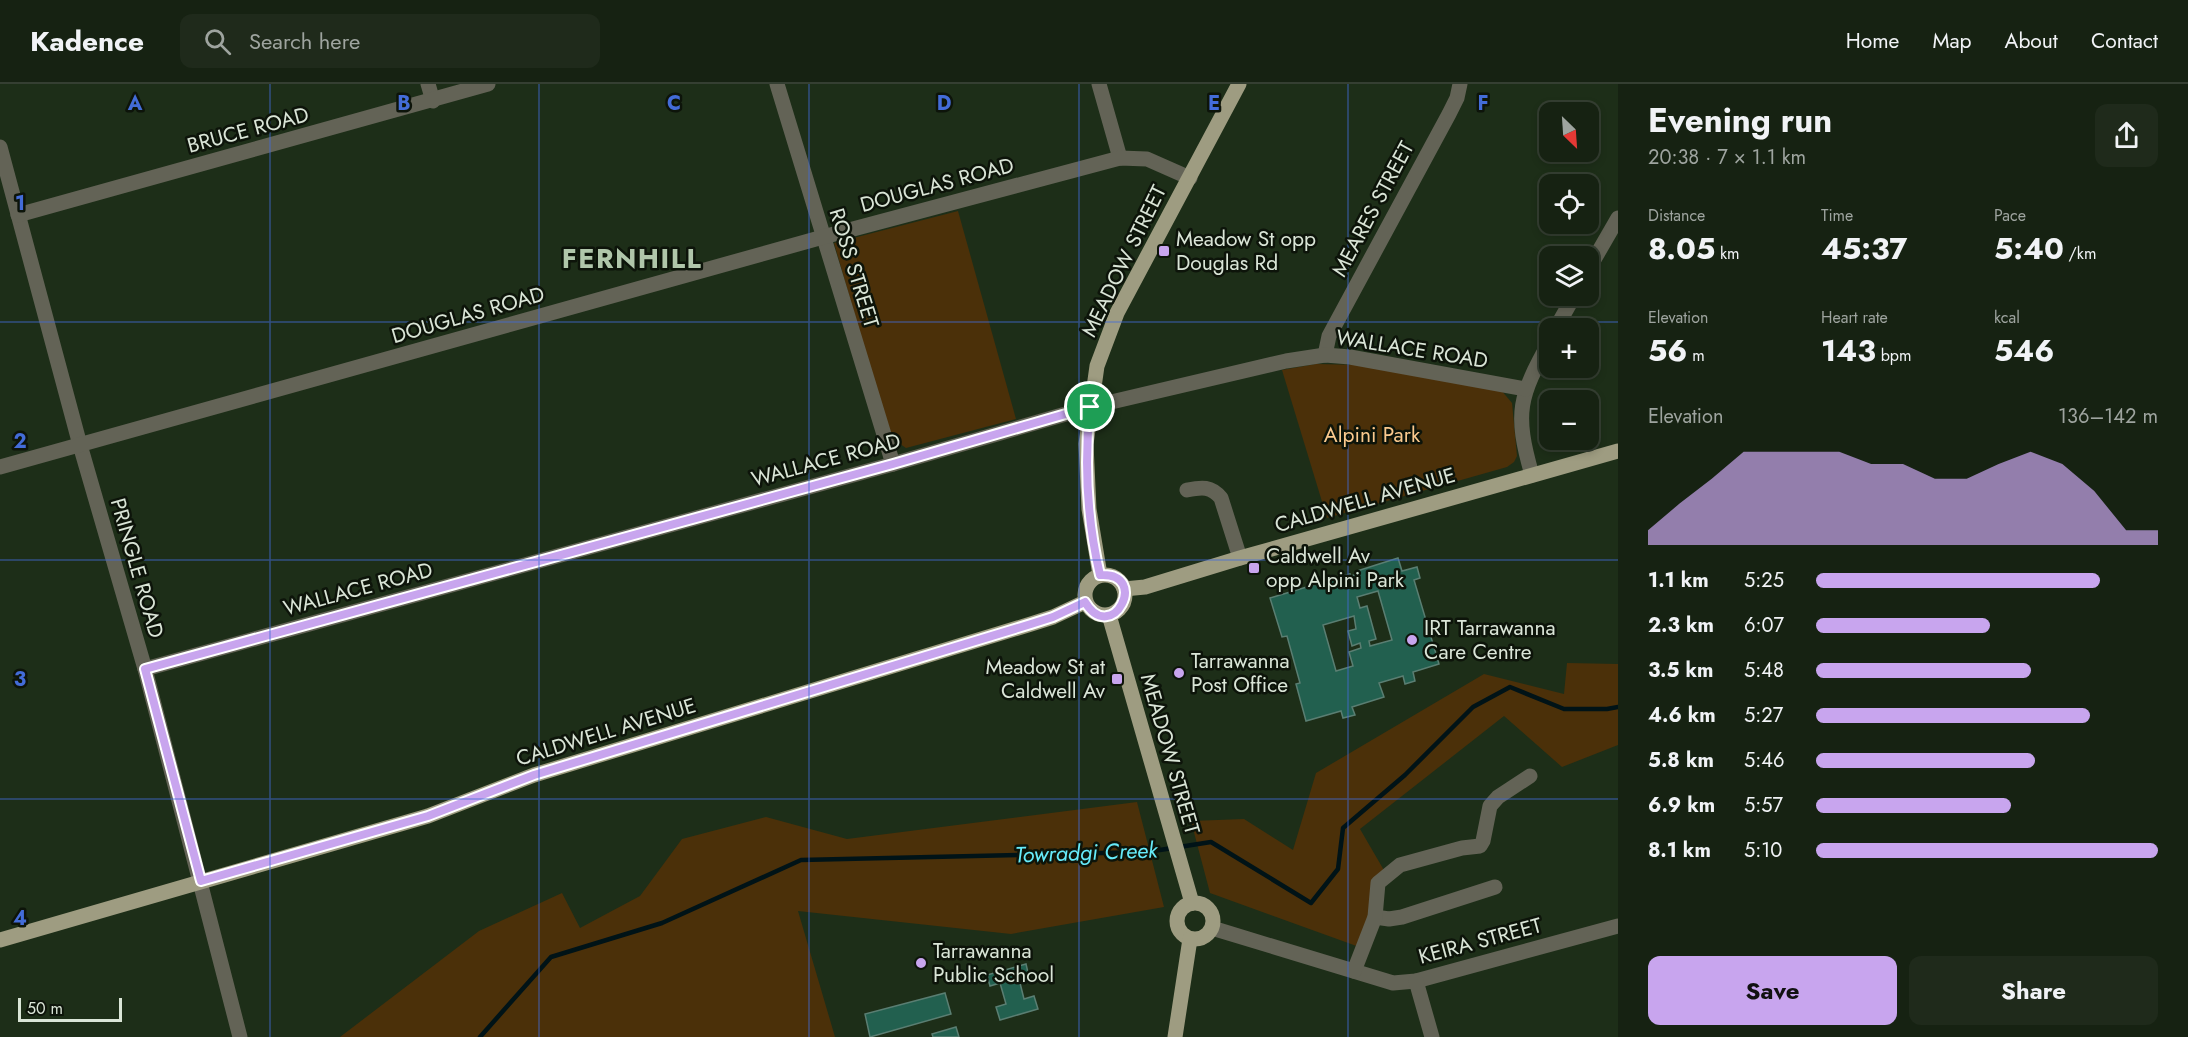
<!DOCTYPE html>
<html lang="en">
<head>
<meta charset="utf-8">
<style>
  body { margin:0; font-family:Jost,sans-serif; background:#1f2a1b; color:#f1f3f6; height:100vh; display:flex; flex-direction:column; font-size:22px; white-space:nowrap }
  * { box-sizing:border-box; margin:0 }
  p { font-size:20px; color:#9ea49f }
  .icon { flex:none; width:33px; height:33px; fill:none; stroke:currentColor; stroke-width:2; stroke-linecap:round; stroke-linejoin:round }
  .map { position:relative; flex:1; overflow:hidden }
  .drawer { display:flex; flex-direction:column; background:#162212; width:570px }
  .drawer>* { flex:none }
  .needle { width:39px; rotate:155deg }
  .buttons { position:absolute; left:1539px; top:18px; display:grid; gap:12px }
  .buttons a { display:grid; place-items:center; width:60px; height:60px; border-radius:12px; background:#162212; box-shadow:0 3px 9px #0003,0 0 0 2px #353f32; font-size:30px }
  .scale { position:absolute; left:18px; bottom:15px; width:104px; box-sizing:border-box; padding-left:6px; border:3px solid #dae5d7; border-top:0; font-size:16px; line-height:21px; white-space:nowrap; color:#dae5d7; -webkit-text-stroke:4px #0d140a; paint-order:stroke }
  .pin { position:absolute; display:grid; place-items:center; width:51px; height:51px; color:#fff; margin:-26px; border:3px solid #fff; border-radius:50%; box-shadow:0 2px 6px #0007 }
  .round { display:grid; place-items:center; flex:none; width:63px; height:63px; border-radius:12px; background:#1f2a1b }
  .overview { display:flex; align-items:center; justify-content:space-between; height:102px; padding:0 30px }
  h1 { font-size:33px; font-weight:700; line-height:45px }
  .figures { display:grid; grid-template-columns:repeat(3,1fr); gap:9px; height:102px; padding:6px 30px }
  .figures div { display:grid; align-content:center }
  .figures b { font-size:30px; font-weight:700 }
  .figures small { font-size:16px; font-weight:400 }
  .figures p { font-size:16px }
  .chart { height:168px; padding:12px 30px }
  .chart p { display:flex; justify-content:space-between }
  .chart svg { width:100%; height:108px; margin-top:6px; fill:#c8a5ee; opacity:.7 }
  .button { display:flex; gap:12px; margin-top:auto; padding:12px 30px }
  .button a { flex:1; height:69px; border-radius:12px; background:#c8a5ee; color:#111; font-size:24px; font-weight:700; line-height:69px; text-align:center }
  .button a+a { background:#1f2a1b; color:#f1f3f6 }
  ul { padding:0 30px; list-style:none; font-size:20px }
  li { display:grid; grid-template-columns:96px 72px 1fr; align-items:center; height:45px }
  li i { height:15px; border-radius:8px; background:#c8a5ee }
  header { display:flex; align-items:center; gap:36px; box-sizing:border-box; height:84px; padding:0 30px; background:#162212; border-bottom:2px solid #353f32 }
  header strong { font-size:28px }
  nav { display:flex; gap:33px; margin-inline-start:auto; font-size:21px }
  .search { width:420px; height:54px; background:#1f2a1b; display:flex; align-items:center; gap:15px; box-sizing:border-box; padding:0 21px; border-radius:12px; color:#9ea49f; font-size:22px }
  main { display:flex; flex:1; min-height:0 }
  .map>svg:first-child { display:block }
  .green { fill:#4b3009 }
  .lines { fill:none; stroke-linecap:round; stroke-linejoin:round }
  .stream { stroke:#001317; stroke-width:4.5 }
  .building { fill:#22604f; stroke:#5a7e72; stroke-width:1.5; fill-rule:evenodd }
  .minor { stroke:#636356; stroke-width:15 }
  .major { stroke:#9e9c81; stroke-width:15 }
  .route-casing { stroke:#fff; stroke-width:12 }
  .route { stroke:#c8a5ee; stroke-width:8 }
  .grid { fill:none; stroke:#436cd8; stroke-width:1.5; stroke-opacity:0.55 }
  .poi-dot { fill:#c8a5ee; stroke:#0d140a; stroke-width:2 }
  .labels { text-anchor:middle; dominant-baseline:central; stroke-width:5; stroke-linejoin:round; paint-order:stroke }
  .street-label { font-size:21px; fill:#dae5d7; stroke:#0d140a }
  .poi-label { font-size:21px; fill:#dae5d7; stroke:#0d140a; text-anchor:start }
  .park-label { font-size:21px; fill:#fac98e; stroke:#0d140a }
  .water-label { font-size:22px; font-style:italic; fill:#66ebfa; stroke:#0d140a }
  .district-label { font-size:27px; font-weight:bold; letter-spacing:1.5px; fill:#b0c6aa; stroke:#0d140a }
  .grid-label { font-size:20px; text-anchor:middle; font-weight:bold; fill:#436cd8; stroke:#0d140a; stroke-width:5; stroke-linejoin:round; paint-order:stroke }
</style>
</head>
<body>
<header>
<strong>Kadence</strong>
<div class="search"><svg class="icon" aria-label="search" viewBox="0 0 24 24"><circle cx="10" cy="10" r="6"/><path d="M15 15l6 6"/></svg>Search here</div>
<nav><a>Home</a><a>Map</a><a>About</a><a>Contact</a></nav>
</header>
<main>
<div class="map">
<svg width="1618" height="953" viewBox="0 0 1618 953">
  <rect width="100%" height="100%" fill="#1d2e18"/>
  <g class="green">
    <path d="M958,127L1016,335L906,364L890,353L834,159Z"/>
    <path d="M1316,280L1361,281L1501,306L1512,319L1517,372L1514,378L1507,383L1327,434L1282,286Z"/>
    <path d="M1567,579L1618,580V661L1562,683L1504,632L1360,745L1385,788L1362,864L1210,809L1191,737L1244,735L1293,766L1316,689L1484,590L1564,610Z"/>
    <path d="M1137,718L1164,823L1011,850L798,827L835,953H340L479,847L562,809L580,844L640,812L682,755L766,733L847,755Z"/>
  </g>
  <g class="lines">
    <path class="stream" d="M480,953L551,873L662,839L801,776L1147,768L1211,758L1311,819L1338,785L1343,744L1405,691L1473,623L1510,603L1564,625H1607L1618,623"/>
  </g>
  <g class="building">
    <path d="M1398,474L1402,487L1417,483L1420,494L1414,496L1439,580L1413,588L1415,597L1405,600L1403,592L1379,599L1384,613L1352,623L1355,631L1343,634L1341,627L1306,637L1296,600L1300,599L1287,552L1282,553L1270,514L1350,490L1351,492L1358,490L1357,487ZM1378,507L1392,556L1370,562L1369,557L1376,555L1367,522L1360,524L1357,513ZM1354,532L1356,545L1348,547L1352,562L1360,559L1361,564L1349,568L1353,582L1336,587L1323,541Z"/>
    <path d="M1026,880L1029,893L1019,895L1024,915L1034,912L1038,925L1000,936L996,923L1006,920L1000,899L990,902L987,891Z"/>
    <path d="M945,909L951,930L870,953L865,930Z"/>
    <path d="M956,943L959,953H933L932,950Z"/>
  </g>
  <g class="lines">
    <g class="minor">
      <path d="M428,0L433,17"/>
      <path d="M777,0L893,380"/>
      <path d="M1099,0L1120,74"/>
      <path d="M0,63L80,361L145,585L240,953"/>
      <path d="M18,131L488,0"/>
      <path d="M1588,186L1618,134"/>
      <path d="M1556,244L1574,212"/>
      <path d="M1325,271L1329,252L1449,30L1457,14L1460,0"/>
      <path d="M0,383L823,153L1120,74L1147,75L1190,94"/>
      <path d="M1532,391C1514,328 1519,313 1550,257"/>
      <path d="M1187,406C1202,403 1211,402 1221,414L1240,474"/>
      <path d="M145,585L893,380L1090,323L1286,277L1325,271L1350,273L1526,305"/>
      <path d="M1375,833L1389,835L1402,833L1495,803"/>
      <path d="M1212,844L1393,899L1416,897L1618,842"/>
      <path d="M1354,887L1375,833L1378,799L1400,781L1462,764L1480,762L1483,757L1490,722L1498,713L1530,692"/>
      <path d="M1416,897L1432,953"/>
    </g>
    <g class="major">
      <circle cx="1105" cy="511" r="20"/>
      <path d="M1100,491L1089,425L1086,360L1097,282L1117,229L1239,0"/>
      <path d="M1124,505L1145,503L1240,474L1618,367"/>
      <path d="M1109,531L1192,819"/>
      <circle cx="1195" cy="837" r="18"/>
      <path d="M0,856L428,732L534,691L1031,540L1053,533L1085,518"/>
      <path d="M1175,953L1190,855"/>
    </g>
  </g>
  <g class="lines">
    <defs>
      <path id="route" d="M1090,323C1084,380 1087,436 1100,491C1151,488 1112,563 1085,518L1053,533L1031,540L534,691L428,732L201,797L145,585L893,380Z"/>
    </defs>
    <use href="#route" class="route-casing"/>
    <use href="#route" class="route"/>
  </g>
  <path class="grid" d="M270,0V953M539,0V953M809,0V953M1079,0V953M1348,0V953M0,238H1618M0,476H1618M0,715H1618"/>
  <g class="poi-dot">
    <rect x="1158" y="161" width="12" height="12" rx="3"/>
    <rect x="1248" y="478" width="12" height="12" rx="3"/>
    <circle cx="1412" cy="556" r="6"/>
    <circle cx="1179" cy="589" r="6"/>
    <rect x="1111" y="589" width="12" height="12" rx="3"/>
    <circle cx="921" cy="879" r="6"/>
  </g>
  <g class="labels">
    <g class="street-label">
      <text transform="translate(248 46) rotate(-15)">BRUCE ROAD</text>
      <text transform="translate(937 101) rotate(-15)">DOUGLAS ROAD</text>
      <text transform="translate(1373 125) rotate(-62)">MEARES STREET</text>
      <text transform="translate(1124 177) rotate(-64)">MEADOW STREET</text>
      <text transform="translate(854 184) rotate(73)">ROSS STREET</text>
      <text transform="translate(468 231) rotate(-16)">DOUGLAS ROAD</text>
      <text transform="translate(1412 265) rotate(9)">WALLACE ROAD</text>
      <text transform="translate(826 376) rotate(-15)">WALLACE ROAD</text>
      <text transform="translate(1365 416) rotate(-16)">CALDWELL AVENUE</text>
      <text transform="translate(137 484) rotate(74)">PRINGLE ROAD</text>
      <text transform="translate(358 505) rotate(-15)">WALLACE ROAD</text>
      <text transform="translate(606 648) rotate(-17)">CALDWELL AVENUE</text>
      <text transform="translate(1170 670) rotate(74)">MEADOW STREET</text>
      <text transform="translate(1480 857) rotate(-15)">KEIRA STREET</text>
    </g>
    <g class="poi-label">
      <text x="1176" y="155">Meadow St opp<tspan x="1176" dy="24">Douglas Rd</tspan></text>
      <text x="1266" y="472">Caldwell Av<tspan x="1266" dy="24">opp Alpini Park</tspan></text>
      <text x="1424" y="544">IRT Tarrawanna<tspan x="1424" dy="24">Care Centre</tspan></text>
      <text x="1191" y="577">Tarrawanna<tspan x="1191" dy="24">Post Office</tspan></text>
      <text x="1105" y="583" text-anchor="end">Meadow St at<tspan x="1105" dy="24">Caldwell Av</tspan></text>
      <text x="933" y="867">Tarrawanna<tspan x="933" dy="24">Public School</tspan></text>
    </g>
    <g class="park-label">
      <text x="1372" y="351">Alpini Park</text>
    </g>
    <g class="water-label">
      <text transform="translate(1086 768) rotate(-2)">Towradgi Creek</text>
    </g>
    <g class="district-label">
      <text x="632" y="174">FERNHILL</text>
    </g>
  </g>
  <g class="grid-label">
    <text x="135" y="26">A</text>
    <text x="404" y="26">B</text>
    <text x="674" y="26">C</text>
    <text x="944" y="26">D</text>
    <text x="1214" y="26">E</text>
    <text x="1483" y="26">F</text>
    <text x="20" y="126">1</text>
    <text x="20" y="364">2</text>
    <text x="20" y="602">3</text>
    <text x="20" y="841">4</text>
  </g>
</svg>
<div class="buttons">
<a><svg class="needle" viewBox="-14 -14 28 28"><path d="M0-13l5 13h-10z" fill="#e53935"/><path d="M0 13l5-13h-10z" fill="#9ea49f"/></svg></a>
<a><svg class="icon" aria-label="locate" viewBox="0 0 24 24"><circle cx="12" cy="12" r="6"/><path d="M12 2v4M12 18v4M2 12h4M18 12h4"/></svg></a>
<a><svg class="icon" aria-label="layers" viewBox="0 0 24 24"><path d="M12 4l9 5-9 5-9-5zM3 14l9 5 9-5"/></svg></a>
<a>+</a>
<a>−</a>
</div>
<div class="scale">50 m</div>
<div class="pin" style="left:1090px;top:323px;background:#1e9e55"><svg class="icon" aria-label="arrive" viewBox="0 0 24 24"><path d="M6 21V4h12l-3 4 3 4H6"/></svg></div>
</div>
<section class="drawer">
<div class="overview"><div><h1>Evening run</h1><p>20:38 · 7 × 1.1 km</p></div><a class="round"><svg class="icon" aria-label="share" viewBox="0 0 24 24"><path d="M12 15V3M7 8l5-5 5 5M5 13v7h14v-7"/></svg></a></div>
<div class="figures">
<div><p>Distance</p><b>8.05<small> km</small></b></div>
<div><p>Time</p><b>45:37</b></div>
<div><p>Pace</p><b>5:40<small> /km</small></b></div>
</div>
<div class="figures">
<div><p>Elevation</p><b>56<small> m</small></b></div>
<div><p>Heart rate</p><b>143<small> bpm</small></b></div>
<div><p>kcal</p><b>546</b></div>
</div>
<div class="chart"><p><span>Elevation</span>136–142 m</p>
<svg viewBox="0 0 160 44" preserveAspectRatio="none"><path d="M0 44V38L10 27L20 17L30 6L40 6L50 6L60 6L70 11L80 11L90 17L100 17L110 11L120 6L130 11L140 22L150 38L160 38V44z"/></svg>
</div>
<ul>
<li><b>1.1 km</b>5:25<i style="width:83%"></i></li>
<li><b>2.3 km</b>6:07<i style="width:51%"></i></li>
<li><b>3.5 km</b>5:48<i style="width:63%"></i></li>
<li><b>4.6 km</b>5:27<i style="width:80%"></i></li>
<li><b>5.8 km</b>5:46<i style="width:64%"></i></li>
<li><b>6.9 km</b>5:57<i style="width:57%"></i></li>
<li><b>8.1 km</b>5:10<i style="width:100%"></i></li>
</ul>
<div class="button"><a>Save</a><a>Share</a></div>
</section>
</main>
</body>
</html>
